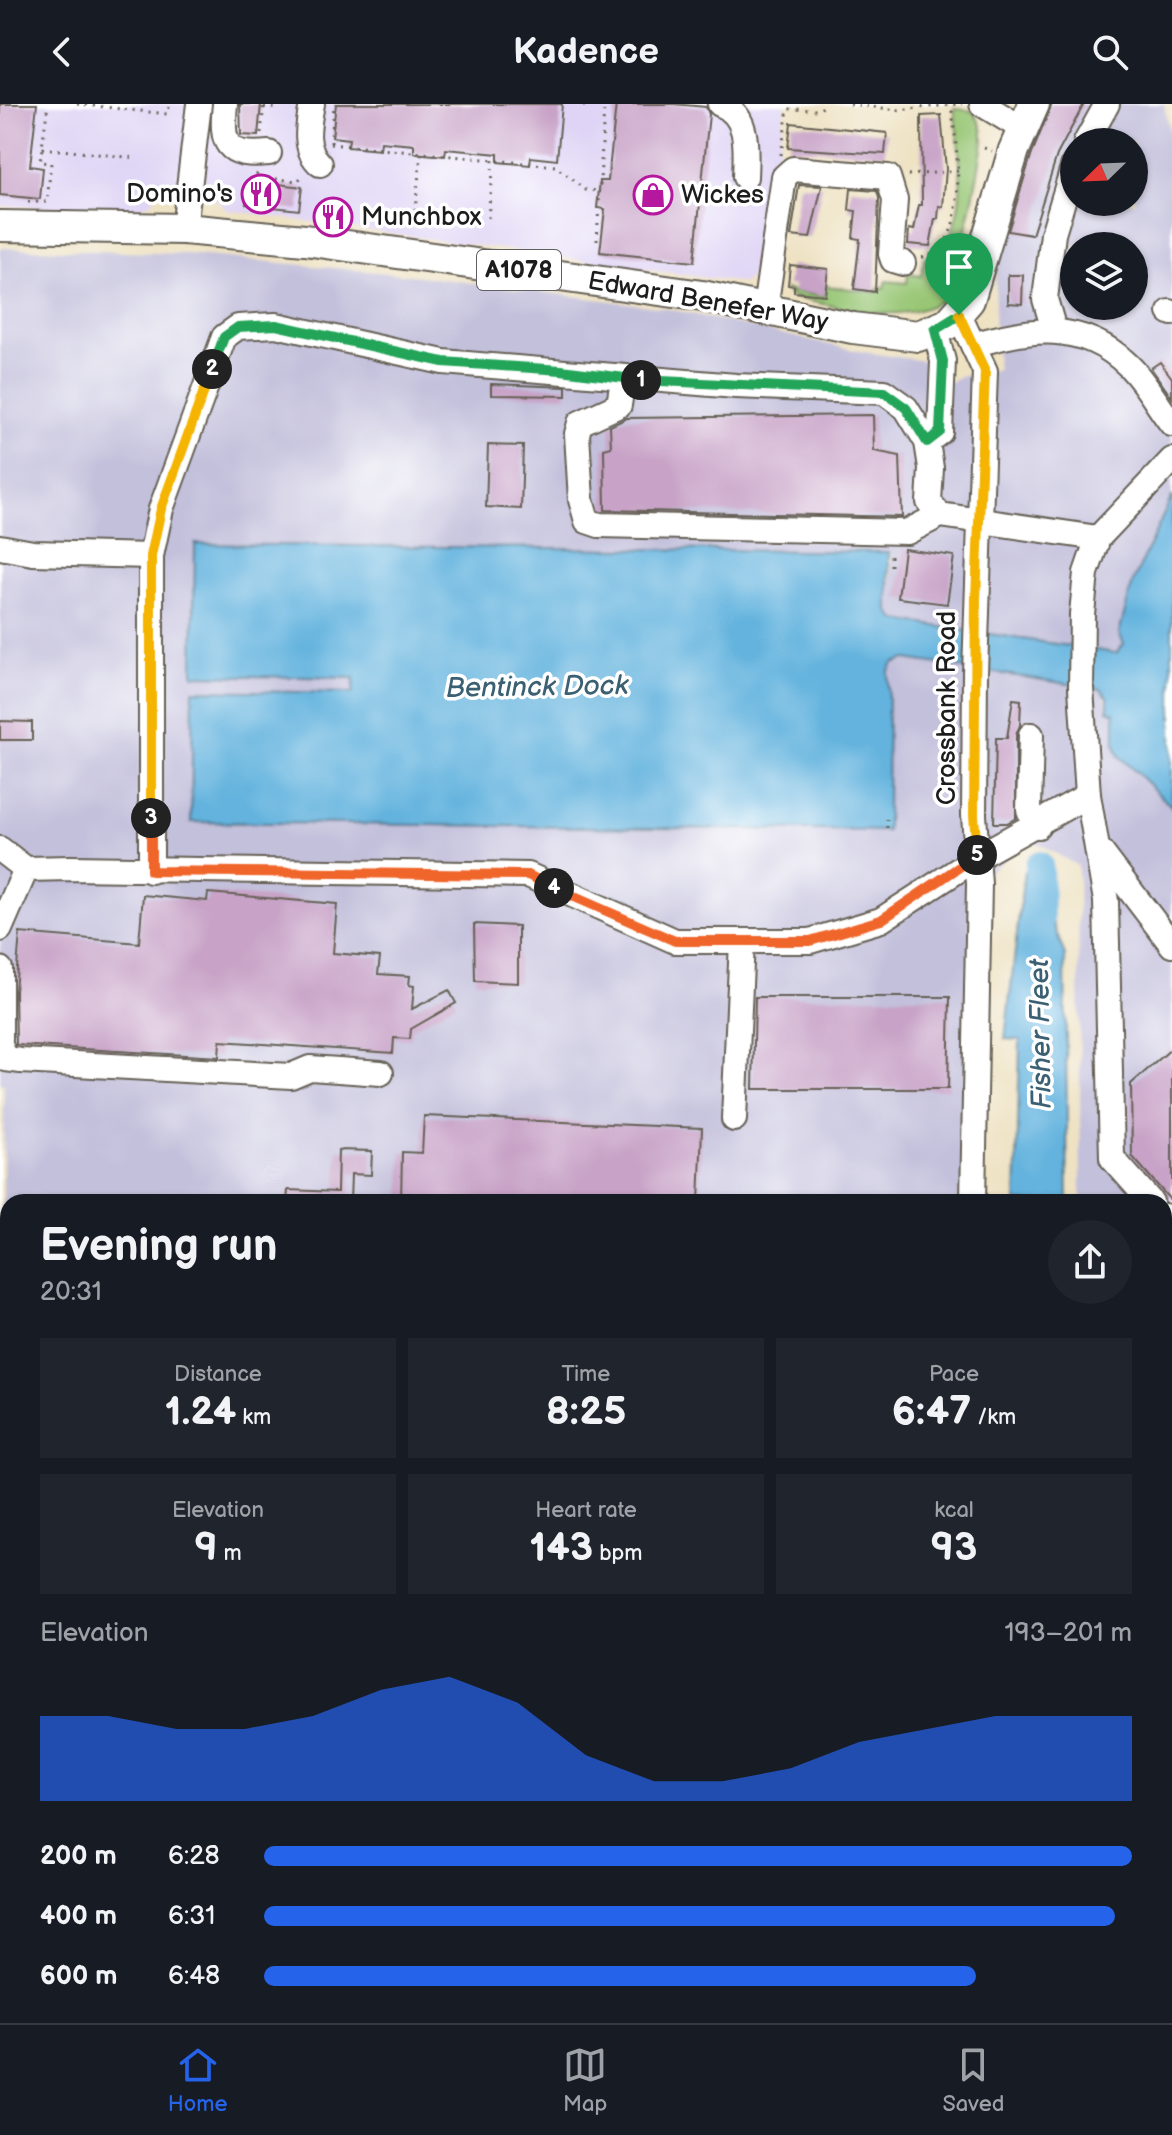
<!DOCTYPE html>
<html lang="en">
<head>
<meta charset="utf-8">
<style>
  body { margin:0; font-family:"Balsamiq Sans",sans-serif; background:#20242c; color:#f1f3f6; height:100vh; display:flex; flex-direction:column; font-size:30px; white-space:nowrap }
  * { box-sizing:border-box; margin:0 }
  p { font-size:26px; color:#9ea1a6 }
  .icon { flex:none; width:44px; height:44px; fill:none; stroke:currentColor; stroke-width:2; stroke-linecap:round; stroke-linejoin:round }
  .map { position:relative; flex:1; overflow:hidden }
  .sheet { position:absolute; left:0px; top:1090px; width:1172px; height:830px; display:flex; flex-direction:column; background:#171b24; border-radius:24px 24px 0 0; box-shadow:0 2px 6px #0004 }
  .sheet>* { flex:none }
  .needle { width:52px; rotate:247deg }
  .controls { position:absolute; left:1060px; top:24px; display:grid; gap:16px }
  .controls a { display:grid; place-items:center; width:88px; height:88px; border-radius:50%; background:#171b24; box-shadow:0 2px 6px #0004; font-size:40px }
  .pin { position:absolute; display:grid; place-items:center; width:68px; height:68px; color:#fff; margin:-82px -34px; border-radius:50% 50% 50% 0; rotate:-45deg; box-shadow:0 0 8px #0007 }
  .pin .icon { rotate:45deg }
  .km { position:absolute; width:40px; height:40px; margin:-20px; border-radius:50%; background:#222; color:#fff; font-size:22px; line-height:40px; text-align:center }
  .round { display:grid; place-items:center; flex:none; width:84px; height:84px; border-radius:42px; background:#20242c }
  .head { display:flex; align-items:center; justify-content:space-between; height:136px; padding:0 40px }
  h1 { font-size:44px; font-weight:600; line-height:60px }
  .metrics { display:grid; grid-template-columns:repeat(3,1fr); gap:12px; height:136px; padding:8px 40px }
  .metrics div { display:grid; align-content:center; border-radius:0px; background:#20242c; text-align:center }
  .metrics b { font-size:40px; font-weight:600 }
  .metrics small { font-size:22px; font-weight:400 }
  .metrics p { font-size:22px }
  .chart { height:224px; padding:16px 40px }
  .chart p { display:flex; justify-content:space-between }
  .chart svg { width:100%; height:144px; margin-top:8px; fill:#2563eb; opacity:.7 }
  ul { padding:0 40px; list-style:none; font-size:26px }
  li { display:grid; grid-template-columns:128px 96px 1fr; align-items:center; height:60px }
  li i { height:20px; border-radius:10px; background:#2563eb }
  header { display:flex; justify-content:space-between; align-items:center; height:104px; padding:0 40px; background:#171b24; font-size:36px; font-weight:600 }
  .menu { display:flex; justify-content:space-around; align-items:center; height:112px; border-top:2px solid #363941; background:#171b24; font-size:22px; color:#9ea1a6 }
  .menu a { display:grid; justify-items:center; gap:4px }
  .menu .current { color:#2563eb }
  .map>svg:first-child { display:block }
  .built { fill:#dfd4f5 }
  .industrial { fill:#c3c0db; fill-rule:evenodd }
  .green { fill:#98c675; stroke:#5a7148; stroke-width:2 }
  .water { fill:#64b3de; stroke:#40687d; stroke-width:2 }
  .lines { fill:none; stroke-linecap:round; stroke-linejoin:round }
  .river { stroke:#64b3de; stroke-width:28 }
  .building { fill:#c8a3c7 }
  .minor-casing { stroke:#666156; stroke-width:28 }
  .major-casing { stroke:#666156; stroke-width:34 }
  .path { stroke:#666156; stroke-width:3; stroke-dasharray:2 6; stroke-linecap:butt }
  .minor { stroke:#fff; stroke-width:24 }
  .major { stroke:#fff; stroke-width:30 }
  .split-1-casing { stroke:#fff; stroke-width:16 }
  .split-2-casing { stroke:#fff; stroke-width:16 }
  .split-3-casing { stroke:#fff; stroke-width:16 }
  .split-4-casing { stroke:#fff; stroke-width:16 }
  .split-5-casing { stroke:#fff; stroke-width:16 }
  .split-6-casing { stroke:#fff; stroke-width:16 }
  .split-1 { stroke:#22a559; stroke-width:10 }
  .split-2 { stroke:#22a559; stroke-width:10 }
  .split-3 { stroke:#f5b400; stroke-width:10 }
  .split-4 { stroke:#f0652b; stroke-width:10 }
  .split-5 { stroke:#f0652b; stroke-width:10 }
  .split-6 { stroke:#f5b400; stroke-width:10 }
  .labels { text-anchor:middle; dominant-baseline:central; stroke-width:7; stroke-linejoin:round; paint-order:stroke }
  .shield { fill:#fff; stroke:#606060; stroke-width:2 }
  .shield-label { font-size:24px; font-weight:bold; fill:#1c1c1c }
  .poi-label { font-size:26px; fill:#1c1c1c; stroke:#fff; text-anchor:start }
  .street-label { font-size:26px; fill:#1c1c1c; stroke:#fff }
  .water-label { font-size:28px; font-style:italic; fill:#3c6073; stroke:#fff }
</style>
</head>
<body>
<header><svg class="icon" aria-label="back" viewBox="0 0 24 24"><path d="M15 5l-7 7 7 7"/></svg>Kadence<svg class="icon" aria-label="search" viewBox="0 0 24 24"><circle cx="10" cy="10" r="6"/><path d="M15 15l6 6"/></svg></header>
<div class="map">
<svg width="1172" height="1919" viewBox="0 0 1172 1919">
  <rect width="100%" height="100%" fill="#fff"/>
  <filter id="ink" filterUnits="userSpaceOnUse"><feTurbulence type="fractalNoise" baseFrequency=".0125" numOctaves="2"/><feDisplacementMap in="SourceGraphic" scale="16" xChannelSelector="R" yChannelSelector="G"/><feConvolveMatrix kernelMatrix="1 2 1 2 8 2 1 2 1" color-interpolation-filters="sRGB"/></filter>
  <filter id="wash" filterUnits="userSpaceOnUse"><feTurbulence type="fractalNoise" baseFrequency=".006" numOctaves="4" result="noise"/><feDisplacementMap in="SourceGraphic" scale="32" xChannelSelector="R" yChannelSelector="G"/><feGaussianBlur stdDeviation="1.8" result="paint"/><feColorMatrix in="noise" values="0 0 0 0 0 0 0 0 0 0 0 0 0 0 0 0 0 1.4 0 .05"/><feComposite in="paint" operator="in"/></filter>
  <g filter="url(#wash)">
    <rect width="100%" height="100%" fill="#eee2c3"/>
    <path class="built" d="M0,0H785L764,150L750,175L743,179L227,106L206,86L166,81L149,100L133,105L0,102Z"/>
    <g class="industrial">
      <path d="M1049,0H1164L1172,41V392L1133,478L1119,529L1124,538L1120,547H1098L896,516L889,506L892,450L193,571L354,573L353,589L193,587L191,718L887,727L888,568L893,559L912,555L1092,582L1103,586L1109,606L1115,608V641L1119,652L1172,703V1391L1164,1398V1098H1081L1078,762L1030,735L971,782L964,1098H8V1442L0,1441L4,980L0,979V144L186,150L419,172L665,204L863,248L924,257L944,281L963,271L998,266L995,241L1006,231L994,220L996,173L1011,96L1037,22ZM1074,38H1134V98H1074ZM1074,142H1134V202H1074Z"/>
      <path d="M0,1453L8,1454V1912H574L567,1919H0Z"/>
    </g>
    <path class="green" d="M954,4L972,7C978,14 984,24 983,35C981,61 957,186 938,198C899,222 834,202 792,193L786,186L824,193L826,182L877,188L878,184H884L886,177L907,179L908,170L921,172L924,155C974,139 960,44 954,4Z"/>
    <g class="water">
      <path d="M1172,392V703L1119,652L1115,641V609L1108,606V593L1101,585L906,555L893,559L888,568L887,727L191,718L193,586L353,589L354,574L193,571L195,440L889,448V506L896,516L1116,549L1124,540L1119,529L1133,478Z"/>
      <path d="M1032,761L1065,852L1068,1098H1016L1020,936L1005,935L1024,767Z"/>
      <path d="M1172,1391V1919H642L649,1912H1164V1398Z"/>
    </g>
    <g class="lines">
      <path class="river" d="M1039,761L1040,816"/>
    </g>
    <g id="blocks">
      <g class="building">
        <path d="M0,0H37L30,62L43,64L40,95L0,91Z"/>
        <path d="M240,0H261L258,32L241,31Z"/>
        <path d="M336,0H562L557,56L531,53L530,61L498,58V50L446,45L445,52L414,49V41L381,38L380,46L348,43L349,35L332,33Z"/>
        <path d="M616,0H673L706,3L709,10L694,158L600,148L605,105L597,104L600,77H608Z"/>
        <path d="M1052,0H1084L1057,51L1032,131L1008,127L1031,52Z"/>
        <path d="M941,11L946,65L943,103L939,102L938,115H935L930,142L908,140L909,125L914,126L919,101H922L921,12Z"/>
        <path d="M791,19L887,29L885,50L788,44Z"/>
        <path d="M249,76L302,83L299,106L246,100Z"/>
        <path d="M799,81L822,82L810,134L791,132Z"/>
        <path d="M851,85L877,87L879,94L875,188L854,185L860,135L853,134L856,107L849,106Z"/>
        <path d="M790,161L828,165L825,191L794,188V182L788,181Z"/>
        <path d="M1008,171H1023L1022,200L1008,199Z"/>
        <path d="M1160,258L1172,274V294L1151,264Z"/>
        <path d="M491,280L566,283V292L491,291Z"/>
        <path d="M873,311L874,347L900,352L902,413L605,406L604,345L611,343L610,322L627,314Z"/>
        <path d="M488,341L523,342L521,405L486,403Z"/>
        <path d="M904,445L954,452L947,500L898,494Z"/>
        <path d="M1013,595L1021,596L1020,621L1016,631V714L1007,719H994L996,634H1007Z"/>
        <path d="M0,617L32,618V636H0Z"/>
        <path d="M208,789L337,800L333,849L380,853L378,870L410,872L409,881L414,882L412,905L449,886L456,899L411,925L410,935L394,934L393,949L220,937L219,953L16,941L15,887L20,829L139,839L143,791L207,797Z"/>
        <path d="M474,820L518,822V879L475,877Z"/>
        <path d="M755,893H950L948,985H753Z"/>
        <path d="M1172,944V1098L1132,1052L1131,980Z"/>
        <path d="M424,1012L702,1024L699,1098L401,1097L402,1048L422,1049Z"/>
        <path d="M338,1046L372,1047L371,1071L351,1070L350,1098H287L288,1086L337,1088Z"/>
      </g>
    </g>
  </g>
  <g filter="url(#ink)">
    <use href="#blocks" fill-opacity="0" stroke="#666156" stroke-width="2"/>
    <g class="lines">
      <defs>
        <g id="minor">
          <path d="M225,0C221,40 225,53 269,49"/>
          <path d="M312,0C308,21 303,45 320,60"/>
          <path d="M720,0C750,11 746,46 745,73"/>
          <path d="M982,0L1023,25"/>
          <path d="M1086,38L1107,0"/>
          <path d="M184,125L199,0"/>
          <path d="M765,205L784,73L793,65L888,73L895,96L891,150L893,156L903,159"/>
          <path d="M1170,208L1172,209"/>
          <path d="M959,211L985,267L975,569L974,711L979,780L973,1098"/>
          <path d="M1054,226L1045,195L1053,130L1074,60"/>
          <path d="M973,241C1029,224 1082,216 1128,261C1145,277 1157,301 1172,320"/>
          <path d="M623,275L619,301L580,319L577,330L581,396L587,417L599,421L907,428L940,411"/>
          <path d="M927,338L940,328L943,257L935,226"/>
          <path d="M0,443L33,449L151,452"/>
          <path d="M1031,631L1029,706L1038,722"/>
          <path d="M0,745L26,765"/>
          <path d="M1101,748L1172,841"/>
          <path d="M151,767V452L161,405L224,233L238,223L276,221L443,258L736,282L884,288L906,304L927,338L931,364L929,398L940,411L1098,434"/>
          <path d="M0,825L26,765L71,764L528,771L675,837H810L881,816L986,748L1088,691"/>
          <path d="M0,865V935"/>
          <path d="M0,941L6,955L21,957L291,972L310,964L381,969"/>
          <path d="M734,1015L742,837"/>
          <path d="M1151,1098L1112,1054L1106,797L1088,691L1081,584L1082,510L1086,469L1098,434L1172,356"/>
          <path d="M1164,1112L1172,1122"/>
          <path d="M1164,1318L1172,1311"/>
          <path d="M0,1853L8,1861"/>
          <path d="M452,1912L459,1919"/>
          <path d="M71,1919L78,1912"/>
          <path d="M317,1919L324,1912"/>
          <path d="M595,1919L602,1912"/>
        </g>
        <path id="major" d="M0,122L184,125L305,136L702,192L853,224L918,232L948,220L969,196L1014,46L1034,0"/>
      </defs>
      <use href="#minor" class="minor-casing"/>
      <use href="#major" class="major-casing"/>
      <g class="path">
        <path d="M77,0L167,10L170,0"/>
        <path d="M850,0L897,6L962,0"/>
        <path d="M583,2L604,0"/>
        <path d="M264,3L279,5"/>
        <path d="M261,29L264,0"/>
        <path d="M331,39L334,0"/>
        <path d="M330,40L555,62L586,86L601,87"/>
        <path d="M42,44L136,54"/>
        <path d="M984,44L992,47"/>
        <path d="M781,51L788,5L819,6L826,0"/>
        <path d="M257,69L256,73L298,77L304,70"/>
        <path d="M908,71L959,67"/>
        <path d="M28,98H47L51,59L40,58L48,0"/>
        <path d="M415,107L421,50"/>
        <path d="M488,114L493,56"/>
        <path d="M597,137L604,3"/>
        <path d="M922,153C973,147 956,34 951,1"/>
        <path d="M891,462V450"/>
        <path d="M887,724V715"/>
        <path d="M0,1447L8,1448"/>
      </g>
      <use href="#minor" class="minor"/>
      <use href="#major" class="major"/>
    </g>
  </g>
  <g class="lines" filter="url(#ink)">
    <defs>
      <path id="split-1" d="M641,276L884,288L906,304L927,338L940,328L943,257L935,226L959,211"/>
      <path id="split-2" d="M212,265L224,233L238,223L276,221L443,258L561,266L641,276"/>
      <path id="split-3" d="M151,714V452L161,405L212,265"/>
      <path id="split-4" d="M151,714V767L528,771L554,784"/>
      <path id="split-5" d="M554,784L675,837H810L881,816L977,751"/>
      <path id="split-6" d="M959,211L985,267L976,495L974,711L977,751"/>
    </defs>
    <use href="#split-1" class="split-1-casing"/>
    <use href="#split-2" class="split-2-casing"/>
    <use href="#split-3" class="split-3-casing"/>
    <use href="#split-4" class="split-4-casing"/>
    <use href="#split-5" class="split-5-casing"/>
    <use href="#split-6" class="split-6-casing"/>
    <use href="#split-1" class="split-1"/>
    <use href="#split-2" class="split-2"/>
    <use href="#split-3" class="split-3"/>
    <use href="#split-4" class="split-4"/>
    <use href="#split-5" class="split-5"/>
    <use href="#split-6" class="split-6"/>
  </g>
  <defs>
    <symbol id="restaurant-ring" viewBox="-11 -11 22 22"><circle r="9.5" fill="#fff" stroke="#b5179e" stroke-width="1.5"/><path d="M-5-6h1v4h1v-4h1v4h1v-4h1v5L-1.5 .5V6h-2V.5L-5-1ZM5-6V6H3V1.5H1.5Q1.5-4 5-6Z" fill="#b5179e"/></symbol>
    <symbol id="shop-ring" viewBox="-11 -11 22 22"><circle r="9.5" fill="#fff" stroke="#b5179e" stroke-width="1.5"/><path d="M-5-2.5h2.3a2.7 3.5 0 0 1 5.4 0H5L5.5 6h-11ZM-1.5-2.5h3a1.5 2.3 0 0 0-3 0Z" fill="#b5179e"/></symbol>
  </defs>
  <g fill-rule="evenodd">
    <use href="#restaurant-ring" x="239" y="68" width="44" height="44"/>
    <use href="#shop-ring" x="631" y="69" width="44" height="44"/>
    <use href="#restaurant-ring" x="311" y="91" width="44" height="44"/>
  </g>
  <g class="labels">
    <rect class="shield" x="477" y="146" width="84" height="40" rx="6"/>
    <g class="shield-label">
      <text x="519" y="166">A1078</text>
    </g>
    <g class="poi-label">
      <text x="233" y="90" text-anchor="end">Domino's</text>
      <text x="681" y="91">Wickes</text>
      <text x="361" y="113">Munchbox</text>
    </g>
    <g class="street-label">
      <text transform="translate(708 198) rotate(10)">Edward Benefer Way</text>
      <text transform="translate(947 604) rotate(-90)">Crossbank Road</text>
    </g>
    <g class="water-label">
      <text transform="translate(537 583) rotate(-1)">Bentinck Dock</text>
      <text transform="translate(1041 930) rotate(-91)">Fisher Fleet</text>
    </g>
  </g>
</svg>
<div class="controls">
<a><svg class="needle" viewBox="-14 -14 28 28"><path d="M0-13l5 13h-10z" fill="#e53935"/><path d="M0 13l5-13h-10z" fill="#9ea1a6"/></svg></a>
<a><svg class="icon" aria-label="layers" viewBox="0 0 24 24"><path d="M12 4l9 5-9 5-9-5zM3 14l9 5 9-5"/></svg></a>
</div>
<div class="pin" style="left:959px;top:211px;background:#1e9e55"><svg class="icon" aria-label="arrive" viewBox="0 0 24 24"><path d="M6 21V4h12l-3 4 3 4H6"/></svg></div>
<b class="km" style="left:641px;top:276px">1</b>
<b class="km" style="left:212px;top:265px">2</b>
<b class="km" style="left:151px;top:714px">3</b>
<b class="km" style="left:554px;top:784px">4</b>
<b class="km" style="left:977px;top:751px">5</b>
<section class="sheet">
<div class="head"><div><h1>Evening run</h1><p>20:31</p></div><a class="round"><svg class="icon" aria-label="share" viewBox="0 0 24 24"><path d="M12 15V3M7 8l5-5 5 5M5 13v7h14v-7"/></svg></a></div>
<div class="metrics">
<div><p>Distance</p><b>1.24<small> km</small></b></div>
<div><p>Time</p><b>8:25</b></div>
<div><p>Pace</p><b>6:47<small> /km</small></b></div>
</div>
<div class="metrics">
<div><p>Elevation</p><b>9<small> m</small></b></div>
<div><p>Heart rate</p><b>143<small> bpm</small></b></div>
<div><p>kcal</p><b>93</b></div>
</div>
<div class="chart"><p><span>Elevation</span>193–201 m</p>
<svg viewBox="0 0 160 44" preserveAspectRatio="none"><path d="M0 44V18L10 18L20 22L30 22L40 18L50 10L60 6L70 14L80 30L90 38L100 38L110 34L120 26L130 22L140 18L150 18L160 18V44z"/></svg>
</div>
<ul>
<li><b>200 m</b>6:28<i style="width:100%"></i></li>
<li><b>400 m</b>6:31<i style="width:98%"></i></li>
<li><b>600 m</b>6:48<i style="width:82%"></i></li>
</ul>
</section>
</div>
<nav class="menu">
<a class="current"><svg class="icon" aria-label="home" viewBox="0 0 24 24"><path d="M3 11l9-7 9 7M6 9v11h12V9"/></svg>Home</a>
<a><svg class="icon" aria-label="map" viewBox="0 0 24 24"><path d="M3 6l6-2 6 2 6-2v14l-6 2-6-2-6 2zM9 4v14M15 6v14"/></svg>Map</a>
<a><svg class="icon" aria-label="saved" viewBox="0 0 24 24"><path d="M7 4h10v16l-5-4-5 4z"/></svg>Saved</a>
</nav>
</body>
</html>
